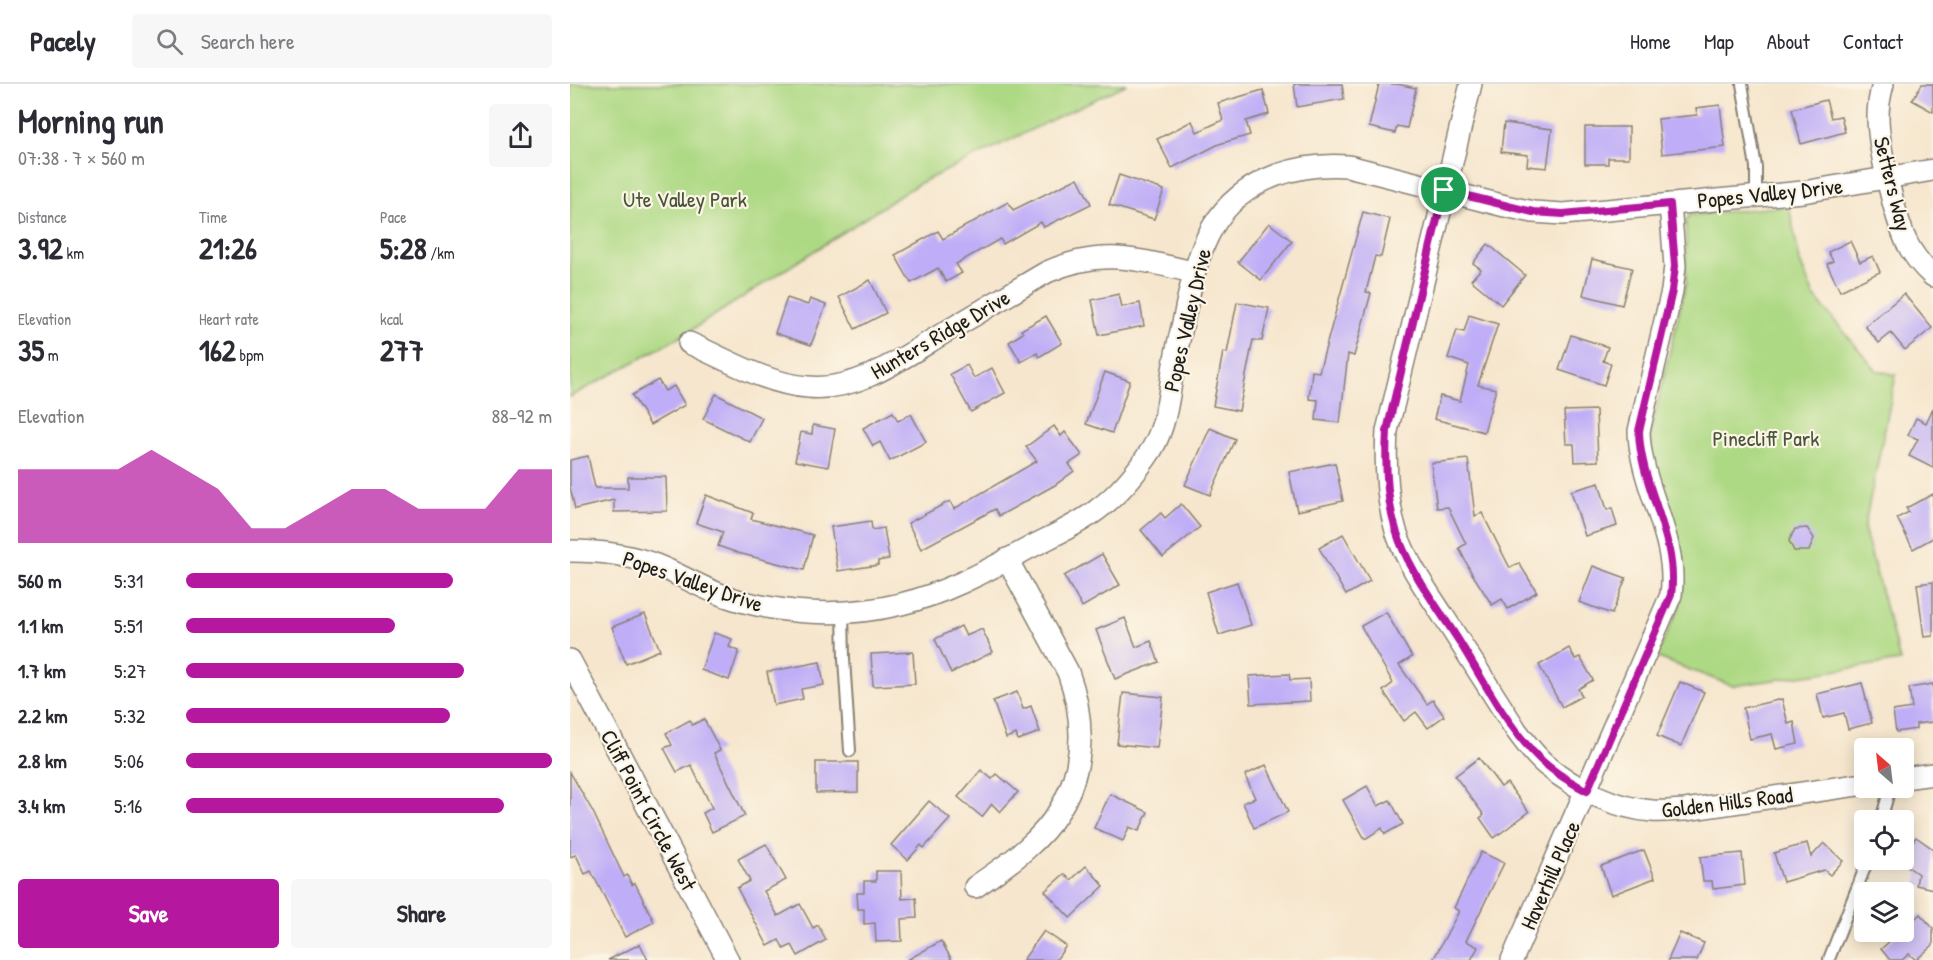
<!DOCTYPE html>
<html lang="en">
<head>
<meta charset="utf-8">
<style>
  body { margin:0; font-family:"Patrick Hand",sans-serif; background:#f7f7f7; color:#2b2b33; height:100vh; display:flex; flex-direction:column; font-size:22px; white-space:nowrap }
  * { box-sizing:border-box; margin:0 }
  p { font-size:20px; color:#7c7c81 }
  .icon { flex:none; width:33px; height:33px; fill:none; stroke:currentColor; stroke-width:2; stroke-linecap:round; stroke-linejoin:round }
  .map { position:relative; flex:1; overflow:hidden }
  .drawer { display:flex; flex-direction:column; background:#fff; width:570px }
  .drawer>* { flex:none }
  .needle { width:39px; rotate:332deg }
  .tools { position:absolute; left:1284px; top:654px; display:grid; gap:12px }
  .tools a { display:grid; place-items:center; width:60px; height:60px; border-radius:6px; background:#fff; box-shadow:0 3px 15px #0003; font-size:30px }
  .pin { position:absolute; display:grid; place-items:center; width:51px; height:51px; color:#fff; margin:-26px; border:3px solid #fff; border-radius:50%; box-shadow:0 2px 6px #0007 }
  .round { display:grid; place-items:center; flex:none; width:63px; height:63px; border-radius:6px; background:#f7f7f7 }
  .head { display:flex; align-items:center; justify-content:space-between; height:102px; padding:0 18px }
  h1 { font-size:33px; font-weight:700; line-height:45px }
  .stats { display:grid; grid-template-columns:repeat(3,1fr); gap:9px; height:102px; padding:6px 18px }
  .stats div { display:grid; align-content:center }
  .stats b { font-size:30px; font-weight:700 }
  .stats small { font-size:16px; font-weight:400 }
  .stats p { font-size:16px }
  .chart { height:168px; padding:12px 18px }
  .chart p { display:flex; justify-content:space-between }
  .chart svg { width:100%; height:108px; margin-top:6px; fill:#b5179e; opacity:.7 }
  .action { display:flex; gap:12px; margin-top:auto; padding:12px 18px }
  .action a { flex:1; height:69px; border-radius:6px; background:#b5179e; color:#fff; font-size:24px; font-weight:700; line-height:69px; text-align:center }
  .action a+a { background:#f7f7f7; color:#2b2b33 }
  ul { padding:0 18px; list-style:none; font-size:20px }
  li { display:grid; grid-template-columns:96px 72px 1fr; align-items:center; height:45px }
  li i { height:15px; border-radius:8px; background:#b5179e }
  header { display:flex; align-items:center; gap:36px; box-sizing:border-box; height:84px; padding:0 30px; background:#fff; border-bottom:2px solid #e1e1e2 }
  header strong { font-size:28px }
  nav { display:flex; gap:33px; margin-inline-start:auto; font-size:21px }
  .search { width:420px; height:54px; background:#f7f7f7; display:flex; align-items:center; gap:15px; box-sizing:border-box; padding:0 21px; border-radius:6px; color:#7c7c81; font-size:22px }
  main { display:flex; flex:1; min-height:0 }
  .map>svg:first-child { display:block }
  .green { fill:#aed984; stroke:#657a50; stroke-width:1.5 }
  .building { fill:#bfaef7 }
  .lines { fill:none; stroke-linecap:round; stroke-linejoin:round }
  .lane-casing { stroke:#898174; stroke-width:14 }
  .street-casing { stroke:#898174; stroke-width:24 }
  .lane { stroke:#fff; stroke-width:10 }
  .street { stroke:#fff; stroke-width:21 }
  .route-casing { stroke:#fff; stroke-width:12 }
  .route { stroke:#b5179e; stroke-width:8 }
  .labels { text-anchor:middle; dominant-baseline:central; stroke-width:4.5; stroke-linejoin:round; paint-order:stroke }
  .street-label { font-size:22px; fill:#1c1c1c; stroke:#fcf5e5 }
  .park-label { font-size:22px; fill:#48553b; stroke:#fcf5e5 }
</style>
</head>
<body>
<header>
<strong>Pacely</strong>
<div class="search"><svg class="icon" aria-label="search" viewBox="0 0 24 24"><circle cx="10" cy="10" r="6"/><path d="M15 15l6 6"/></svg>Search here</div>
<nav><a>Home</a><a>Map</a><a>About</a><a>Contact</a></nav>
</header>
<main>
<section class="drawer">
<div class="head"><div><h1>Morning run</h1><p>07:38 · 7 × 560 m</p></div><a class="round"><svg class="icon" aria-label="share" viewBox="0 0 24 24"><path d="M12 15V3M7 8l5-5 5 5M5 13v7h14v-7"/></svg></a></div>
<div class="stats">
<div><p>Distance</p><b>3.92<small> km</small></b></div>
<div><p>Time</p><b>21:26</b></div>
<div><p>Pace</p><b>5:28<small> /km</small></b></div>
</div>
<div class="stats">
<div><p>Elevation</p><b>35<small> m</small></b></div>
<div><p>Heart rate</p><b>162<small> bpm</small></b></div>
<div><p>kcal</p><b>277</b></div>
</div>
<div class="chart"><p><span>Elevation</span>88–92 m</p>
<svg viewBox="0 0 160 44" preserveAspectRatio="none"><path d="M0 44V14L10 14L20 14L30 14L40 6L50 14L60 22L70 38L80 38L90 30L100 22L110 22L120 30L130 30L140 30L150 14L160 14V44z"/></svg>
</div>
<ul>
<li><b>560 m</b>5:31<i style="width:73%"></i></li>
<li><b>1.1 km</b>5:51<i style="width:57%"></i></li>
<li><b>1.7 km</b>5:27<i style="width:76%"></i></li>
<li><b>2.2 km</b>5:32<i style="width:72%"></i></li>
<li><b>2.8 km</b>5:06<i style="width:100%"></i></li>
<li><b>3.4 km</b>5:16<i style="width:87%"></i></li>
</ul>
<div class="action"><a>Save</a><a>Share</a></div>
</section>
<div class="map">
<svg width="1363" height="876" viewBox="0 0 1363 876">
  <rect width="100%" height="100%" fill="#fcf5e5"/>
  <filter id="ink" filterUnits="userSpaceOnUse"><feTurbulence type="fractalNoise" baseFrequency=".0167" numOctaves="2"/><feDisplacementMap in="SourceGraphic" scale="12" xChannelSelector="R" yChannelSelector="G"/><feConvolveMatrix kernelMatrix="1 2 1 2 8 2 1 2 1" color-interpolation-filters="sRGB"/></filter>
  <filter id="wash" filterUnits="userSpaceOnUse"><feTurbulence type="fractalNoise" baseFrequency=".008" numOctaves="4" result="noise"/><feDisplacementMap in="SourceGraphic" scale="24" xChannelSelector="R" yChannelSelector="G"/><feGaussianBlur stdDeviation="1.35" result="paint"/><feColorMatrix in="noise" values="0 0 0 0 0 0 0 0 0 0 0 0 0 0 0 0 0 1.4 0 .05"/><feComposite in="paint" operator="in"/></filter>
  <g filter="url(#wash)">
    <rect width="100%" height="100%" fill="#f6e6cd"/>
    <g class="green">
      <path d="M0,0H557L348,100L117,249L0,313Z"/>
      <path d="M1219,122L1230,178L1244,212L1306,286L1326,291L1294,444L1330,577L1163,602L1086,573L1109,524L1115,490L1112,472L1081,370L1080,351L1116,199V136L1120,131Z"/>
    </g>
    <g id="blocks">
      <g class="building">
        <path d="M724,0H772L774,15L727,23Z"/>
        <path d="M809,0H827L846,4L837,44L827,42L825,49L799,43Z"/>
        <path d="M1352,0H1363V28L1342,16Z"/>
        <path d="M693,6L699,30L676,37L680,51L649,60L602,84L587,55L622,37L627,48L653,36L648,19Z"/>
        <path d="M1256,16L1261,34L1271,32L1275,48L1231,60L1222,25Z"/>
        <path d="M1150,21L1155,63L1092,70L1088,35L1127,31L1126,24Z"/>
        <path d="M934,39L982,45L977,84L957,82L958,71L931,68Z"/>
        <path d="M1015,43H1059V74H1038V80H1015Z"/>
        <path d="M549,91L594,106L584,135L539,121Z"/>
        <path d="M508,94L521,120L474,143L471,138L433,160L430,155L386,180L392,189L376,198L368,184L341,199L325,171L368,147L373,155L438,118L443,126Z"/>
        <path d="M793,128L820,135L811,173L805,172L796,208L801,209L784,272L778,270L770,339L746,336L748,316L739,315L742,287L749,288Z"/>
        <path d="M699,139L722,157L691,196L668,178Z"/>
        <path d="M1280,157L1290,178L1303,172L1310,188L1270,207L1257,180L1263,177L1258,168Z"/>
        <path d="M918,160L955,191L931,221L901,196L911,185L903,179Z"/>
        <path d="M1022,175L1062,184L1052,221L1013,211Z"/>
        <path d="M300,196L316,229L285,245L269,213Z"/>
        <path d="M549,210L552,223L570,219L574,242L529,251L522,216Z"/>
        <path d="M1334,210L1362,244L1335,266L1321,249L1309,259L1295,242Z"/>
        <path d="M217,214L238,221L240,215L256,221L241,261L205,249Z"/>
        <path d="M667,218L699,224L692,257L683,256L669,327L643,322L653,268L657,269Z"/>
        <path d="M899,231L928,240L908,301L926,305L914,348L864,335L870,312L890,317L899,281L878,274L887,246L894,248Z"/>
        <path d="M476,232L492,259L469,273L467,269L451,278L439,258L453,249L451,246Z"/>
        <path d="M1001,251L1038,263L1033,277L1041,280L1034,301L989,286Z"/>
        <path d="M397,281L404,294L422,284L435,309L401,328L380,290Z"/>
        <path d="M535,288L560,297L542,349L516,340Z"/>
        <path d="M88,296L95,307L104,302L115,321L80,341L62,311Z"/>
        <path d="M146,310L192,334L180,358L133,335Z"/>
        <path d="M1363,324V384L1339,372L1348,355L1338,351L1346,334L1356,339Z"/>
        <path d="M1026,326L1028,377L1005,378L1004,360H996L994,327Z"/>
        <path d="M323,328L328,337L341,330L356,358L320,377L310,358L303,362L293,344Z"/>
        <path d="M243,341L265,345L258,383L225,377L231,348L242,350Z"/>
        <path d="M484,342L491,352L495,348L512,371L499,380L504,387L485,401L429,432L425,425L351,465L338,439L380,417L384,425L467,377L456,363Z"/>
        <path d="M640,344L665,355L640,411L615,401Z"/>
        <path d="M18,372L25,404H58V393H96L97,427L44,428V416L5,425L0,403V376Z"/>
        <path d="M898,375L905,432L912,429L940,484L949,479L967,508L938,525L932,515L922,521L901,488L889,464L896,460L878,423L867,424L861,379Z"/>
        <path d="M765,379L773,417L727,427L719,388Z"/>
        <path d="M1029,399L1037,426L1042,424L1047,442L1015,452L1001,407Z"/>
        <path d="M1363,410V454L1343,465L1327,434L1339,428L1336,424Z"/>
        <path d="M136,411L183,429L181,435L243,451L234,486L168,469L148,462L153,448L126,439Z"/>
        <path d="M611,420L630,443L593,473L571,446L591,429L595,434Z"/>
        <path d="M301,437L302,446L314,444L319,475L308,477V481L268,487L261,443Z"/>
        <path d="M1237,444L1244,454L1239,467H1224L1219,457L1225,445Z"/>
        <path d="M773,450L800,497L776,511L749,464Z"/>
        <path d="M532,470L550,501L512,523L494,492Z"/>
        <path d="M1023,482L1056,494L1042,530L1009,518Z"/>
        <path d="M667,498L681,541L649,551L636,508Z"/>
        <path d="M1363,498V552L1354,553L1347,500Z"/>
        <path d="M816,528L842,573L829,581L857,620L863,616L874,632L858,644L846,628L834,637L813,607L823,599L791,542Z"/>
        <path d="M75,530L90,566L56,580L42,543Z"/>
        <path d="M555,534L566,563L581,557L589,578L545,595L526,546Z"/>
        <path d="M391,542L396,552L412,545L423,568L381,589L365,555Z"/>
        <path d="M144,549L162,555L159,563L169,567L159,596L131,586Z"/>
        <path d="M999,564L1005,575L1010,573L1023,596L1008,605L1012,612L992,623L969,581Z"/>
        <path d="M343,568L345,600L303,602L301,570Z"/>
        <path d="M250,578L254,601L231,605L233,615L204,621L197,588Z"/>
        <path d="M719,590L720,596L739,595L740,617L681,620L679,592Z"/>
        <path d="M1110,598L1134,608L1111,662L1087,652Z"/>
        <path d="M1292,599L1302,639L1278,645L1274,629L1253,634L1247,610Z"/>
        <path d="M1363,600V638L1346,640V645L1326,648L1323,627L1342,624L1339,604Z"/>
        <path d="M447,608L453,625L461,622L470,648L448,656L446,650L436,654L423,617Z"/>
        <path d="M553,609L593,613L587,664L547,660Z"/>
        <path d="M1212,615L1218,640L1224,638L1228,660L1206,665L1202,650L1180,655L1173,624Z"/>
        <path d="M134,635L150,666L144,669L175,732L142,748L133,729L142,724L121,681L107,688L94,664L102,661L96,649L120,636L122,641Z"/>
        <path d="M909,674L931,703L937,699L959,728L924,754L910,734L914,731L885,692Z"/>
        <path d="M246,678H288V708L246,709Z"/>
        <path d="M696,681L718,728L684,744L673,719L685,714L675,691Z"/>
        <path d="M411,686L422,695L427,690L448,708L430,728L422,720L412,733L388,713Z"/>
        <path d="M0,688L23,728L54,793L57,791L62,801L65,799L84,838L55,853L21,787L15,790L6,771L0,773Z"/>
        <path d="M797,702L808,722L820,716L833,740L815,750L812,744L795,755L773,716Z"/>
        <path d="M540,710L578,728L569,747L559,743L553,757L524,744Z"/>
        <path d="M359,717L380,735L354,764L351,761L338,776L321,761Z"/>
        <path d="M1346,753L1363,765V805L1346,801L1348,790L1329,776H1334V770Z"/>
        <path d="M1237,759L1241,773L1254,759L1273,777L1260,791L1254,786L1213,798L1204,769Z"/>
        <path d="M196,760L216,796L194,807L208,832L230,820L243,844L248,841L256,856L228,872L222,861L214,865L209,856L198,862L167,804L180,797L168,775Z"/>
        <path d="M1074,766L1085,794L1041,811L1031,782Z"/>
        <path d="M911,768L934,779L896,857L908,863L901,876H863L889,827L884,824Z"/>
        <path d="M1172,769L1175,801L1143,805L1142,797H1133L1130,773Z"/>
        <path d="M516,782L534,802L500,834L475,807L494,790L501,796Z"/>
        <path d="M306,787H331L332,815L346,814L347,834L331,835L332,857L306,858L305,839L294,840V825H288L287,809H294V797H306Z"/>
        <path d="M1350,830L1363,844V861L1346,876L1339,870L1332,876H1320L1311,865L1330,848H1334V845Z"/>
        <path d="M474,847L496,862L486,876H453Z"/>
        <path d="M1110,849L1134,859L1127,876H1098Z"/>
        <path d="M371,857L382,876H337Z"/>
        <path d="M70,860L78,876H38Z"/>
      </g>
    </g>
  </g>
  <g filter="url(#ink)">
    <use href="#blocks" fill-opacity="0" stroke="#898174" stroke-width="1.5"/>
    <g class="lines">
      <defs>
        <g id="lane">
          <path d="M1172,0L1186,83V112"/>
          <path d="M273,528L274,575L280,667"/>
          <path d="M1311,736L1320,704"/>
          <path d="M1259,875L1298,776"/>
        </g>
        <g id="street">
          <path d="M901,0L817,347C815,381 816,414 826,447C836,477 855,504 872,530C897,569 921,607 946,646C955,658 964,671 976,681C1005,705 1045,724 1082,727C1093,728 1104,726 1115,726L1294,700"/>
          <path d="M1313,0C1310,11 1308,20 1308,32C1308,62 1324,131 1337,159C1343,171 1353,183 1363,192"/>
          <path d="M119,259C156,275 196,300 238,303C290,308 336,271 379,246C412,227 444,207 477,188C534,163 567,176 624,188"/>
          <path d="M0,467C30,467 58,470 86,481C109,490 130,503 152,511C208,531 274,534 331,520C377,509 418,486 459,464C482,452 506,442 527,426C549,410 567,388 582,365C598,338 599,305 605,275C608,258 613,241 616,224C629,163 643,115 707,91C730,83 754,80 778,82L935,122L963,128L993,130L1233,108L1363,86"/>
          <path d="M0,576L158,876"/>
          <path d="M1334,694L1363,690"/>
          <path d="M405,803C423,790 441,779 457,764C511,717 522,654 498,588L437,475"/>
          <path d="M942,876L1101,511C1109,453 1070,404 1069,347L1102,207L1105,182L1100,120"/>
        </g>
      </defs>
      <use href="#lane" class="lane-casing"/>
      <use href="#street" class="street-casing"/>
      <use href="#lane" class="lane"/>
      <use href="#street" class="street"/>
    </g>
  </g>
  <g class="lines" filter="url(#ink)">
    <defs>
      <path id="route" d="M874,106L963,128L993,130L1100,120L1105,182L1102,207L1069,347C1070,403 1109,453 1101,511L1017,707C997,696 978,685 962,667C933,635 912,594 889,557C867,522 838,486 826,446C816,414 815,381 817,347Z"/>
    </defs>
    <use href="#route" class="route-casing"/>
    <use href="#route" class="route"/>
  </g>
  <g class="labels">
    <g class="street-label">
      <text transform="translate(1323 100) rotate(76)">Setters Way</text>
      <text transform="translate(1200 109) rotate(-6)">Popes Valley Drive</text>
      <text transform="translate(617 236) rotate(-77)">Popes Valley Drive</text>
      <text transform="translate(370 250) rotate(-30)">Hunters Ridge Drive</text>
      <text transform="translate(123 497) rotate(19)">Popes Valley Drive</text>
      <text transform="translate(1157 718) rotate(-7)">Golden Hills Road</text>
      <text transform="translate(79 726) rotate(62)">Cliff Point Circle West</text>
      <text transform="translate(980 791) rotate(-66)">Haverhill Place</text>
    </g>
    <g class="park-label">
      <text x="115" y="115">Ute Valley Park</text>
      <text x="1196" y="354">Pinecliff Park</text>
    </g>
  </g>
</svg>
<div class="tools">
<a><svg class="needle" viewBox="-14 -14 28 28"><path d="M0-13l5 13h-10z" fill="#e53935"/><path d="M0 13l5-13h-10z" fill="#7c7c81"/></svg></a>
<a><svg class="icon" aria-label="locate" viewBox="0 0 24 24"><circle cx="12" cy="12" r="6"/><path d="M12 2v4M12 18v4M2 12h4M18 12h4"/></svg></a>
<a><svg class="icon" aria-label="layers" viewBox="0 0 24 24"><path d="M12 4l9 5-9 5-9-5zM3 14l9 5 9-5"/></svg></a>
</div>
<div class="pin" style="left:874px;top:106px;background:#1e9e55"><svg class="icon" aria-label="arrive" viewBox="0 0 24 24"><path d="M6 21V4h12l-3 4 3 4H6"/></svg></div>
</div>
</main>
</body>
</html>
